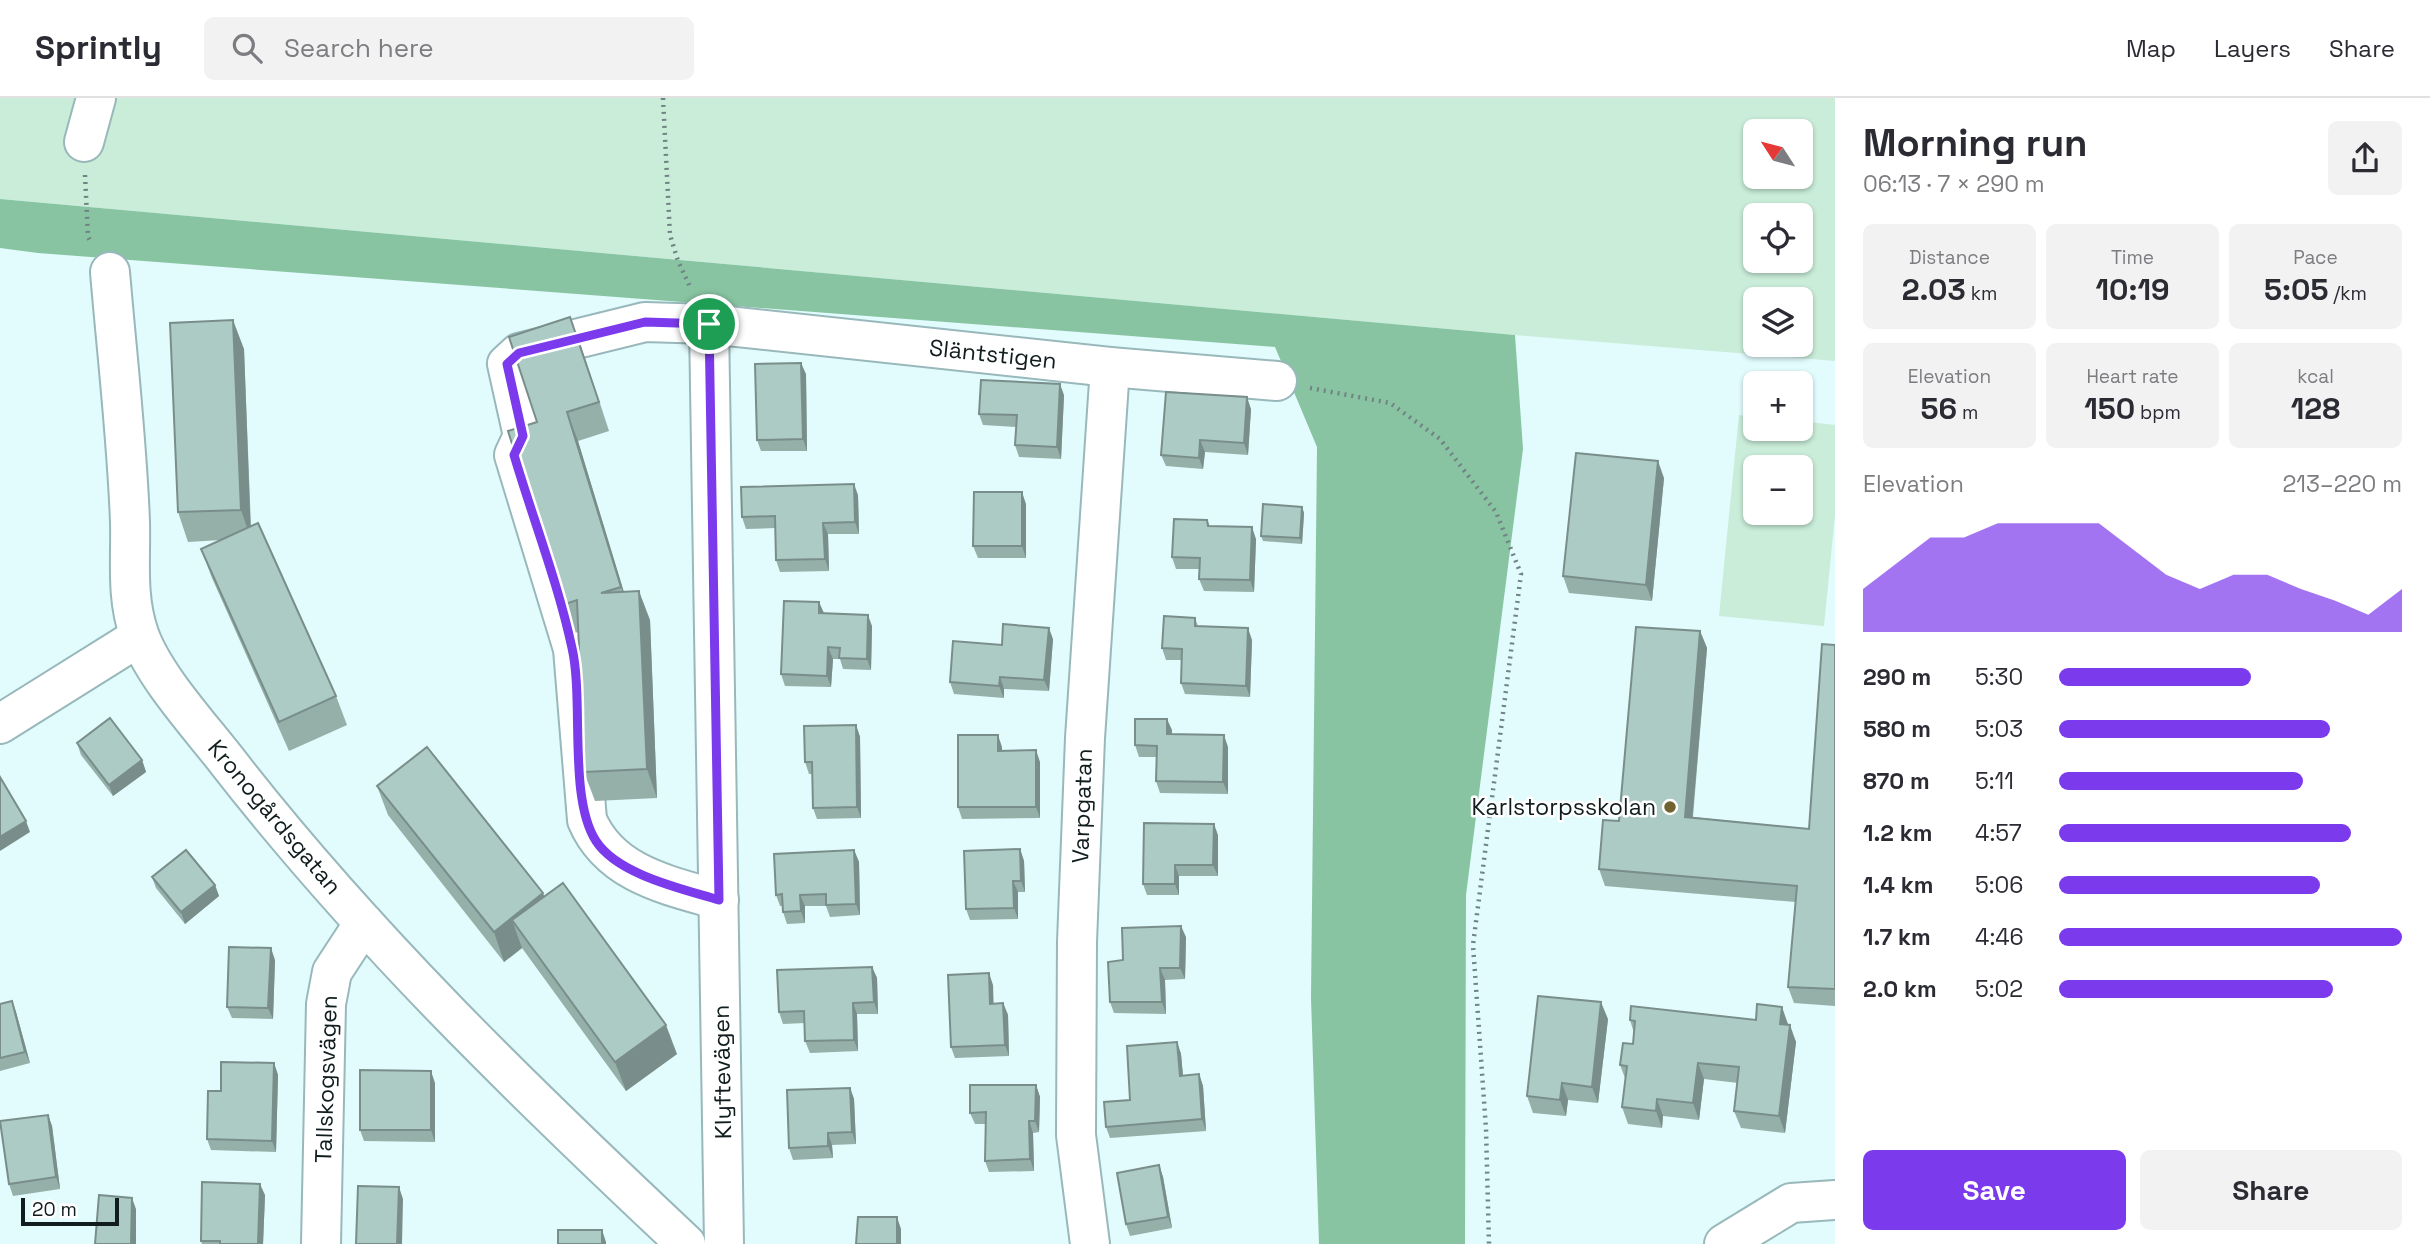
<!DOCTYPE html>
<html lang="en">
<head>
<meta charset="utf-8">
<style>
  body { margin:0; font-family:"Space Grotesk",sans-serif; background:#f2f2f3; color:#2b2b33; height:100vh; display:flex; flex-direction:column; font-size:26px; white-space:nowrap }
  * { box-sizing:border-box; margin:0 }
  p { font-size:23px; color:#7c7c81 }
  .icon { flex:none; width:38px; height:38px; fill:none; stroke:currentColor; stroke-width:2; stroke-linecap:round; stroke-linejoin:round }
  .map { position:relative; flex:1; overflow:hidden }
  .side { display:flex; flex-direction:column; background:#fff; width:595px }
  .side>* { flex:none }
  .needle { width:46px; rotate:306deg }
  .buttons { position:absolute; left:1743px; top:21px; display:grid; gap:14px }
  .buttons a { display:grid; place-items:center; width:70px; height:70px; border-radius:10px; background:#fff; box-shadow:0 2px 5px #0004; font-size:35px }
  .scale { position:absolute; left:21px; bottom:18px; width:98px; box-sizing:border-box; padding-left:7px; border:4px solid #101c1d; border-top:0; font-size:19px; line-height:24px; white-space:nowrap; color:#101c1d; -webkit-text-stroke:5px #fff; paint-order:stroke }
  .pin { position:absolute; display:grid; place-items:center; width:60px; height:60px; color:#fff; margin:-30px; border:4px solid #fff; border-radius:50%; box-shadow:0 2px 7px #0007 }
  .round { display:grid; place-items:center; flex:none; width:74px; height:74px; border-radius:10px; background:#f2f2f3 }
  .summary { display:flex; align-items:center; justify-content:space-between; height:119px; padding:0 28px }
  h1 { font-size:38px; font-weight:700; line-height:52px }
  .stats { display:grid; grid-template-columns:repeat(3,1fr); gap:10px; height:119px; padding:7px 28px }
  .stats div { display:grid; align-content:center; border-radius:10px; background:#f2f2f3; text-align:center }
  .stats b { font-size:30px; font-weight:700 }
  .stats small { font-size:19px; font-weight:400 }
  .stats p { font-size:19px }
  .chart { height:196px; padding:14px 28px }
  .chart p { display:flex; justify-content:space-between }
  .chart svg { width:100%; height:126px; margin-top:7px; fill:#7c3aed; opacity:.7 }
  .primary-button { display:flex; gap:14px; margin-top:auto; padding:14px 28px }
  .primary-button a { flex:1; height:80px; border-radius:10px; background:#7c3aed; color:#fff; font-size:28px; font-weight:700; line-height:80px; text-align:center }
  .primary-button a+a { background:#f2f2f3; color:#2b2b33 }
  ul { padding:0 28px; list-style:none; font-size:23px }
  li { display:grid; grid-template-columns:112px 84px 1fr; align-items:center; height:52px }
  li i { height:18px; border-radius:9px; background:#7c3aed }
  header { display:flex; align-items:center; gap:42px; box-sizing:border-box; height:98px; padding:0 35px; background:#fff; border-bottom:2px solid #e1e1e2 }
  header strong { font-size:33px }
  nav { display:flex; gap:38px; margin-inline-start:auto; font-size:24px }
  .search { width:490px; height:63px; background:#f2f2f3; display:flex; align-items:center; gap:18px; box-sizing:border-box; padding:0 24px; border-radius:10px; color:#7c7c81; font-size:26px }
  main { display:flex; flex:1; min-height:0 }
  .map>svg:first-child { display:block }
  .green { fill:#c9edd8; fill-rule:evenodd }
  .forest { fill:#88c4a2 }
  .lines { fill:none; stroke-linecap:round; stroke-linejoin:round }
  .minor-casing { stroke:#99b8bb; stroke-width:42 }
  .path { stroke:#718384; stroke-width:4.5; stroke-dasharray:2 5; stroke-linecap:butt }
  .minor { stroke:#fff; stroke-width:38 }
  .wall { fill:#95afa9 }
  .shaded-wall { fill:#798e8a }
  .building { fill:#adcbc5; stroke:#798e8a; stroke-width:2 }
  .route-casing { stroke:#fff; stroke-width:14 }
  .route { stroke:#7c3aed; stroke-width:9 }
  .poi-dot { fill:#716330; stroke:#fff; stroke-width:2.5 }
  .labels { text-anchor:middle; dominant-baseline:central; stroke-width:5; stroke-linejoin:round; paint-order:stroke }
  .street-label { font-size:23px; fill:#101c1d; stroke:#fff }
  .poi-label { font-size:23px; fill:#101c1d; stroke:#fff; text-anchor:end }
</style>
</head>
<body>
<header>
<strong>Sprintly</strong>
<div class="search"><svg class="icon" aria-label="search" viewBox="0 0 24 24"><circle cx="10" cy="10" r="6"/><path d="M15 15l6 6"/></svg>Search here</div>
<nav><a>Map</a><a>Layers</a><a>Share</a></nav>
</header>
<main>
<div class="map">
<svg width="1835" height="1146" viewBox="0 0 1835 1146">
  <rect width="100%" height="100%" fill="#e2fbfd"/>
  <g class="green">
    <path d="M0,0H1835V263L1515,237L0,101ZM1755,33H1801V79H1755ZM1755,117H1801V163H1755ZM1755,201H1801V247H1755Z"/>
    <path d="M1739,317L1755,319V331H1801V323L1835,327V417L1824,528L1719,518ZM1755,369H1801V415H1755Z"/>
  </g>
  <path class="forest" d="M0,101L1515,237L1523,351L1466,797L1465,1146H1319L1311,900L1317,349L1275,249L38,155L0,150Z"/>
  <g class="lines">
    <defs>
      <g id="minor">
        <path d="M84,44L96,0"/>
        <path d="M110,174C117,257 127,341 130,424C131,462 126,498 139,536C153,577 199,627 227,663C363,838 524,994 686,1146"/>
        <path d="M709,226L724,1146"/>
        <path d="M0,626L139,539"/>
        <path d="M719,802C667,787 610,776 587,722L573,551L514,357L523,338L507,266L519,255L645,224L709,226L1110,269L1277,283"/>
        <path d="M321,1146L326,906L332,874L364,825"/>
        <path d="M1090,1146L1076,1037L1077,844L1085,640L1110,269"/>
        <path d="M1724,1146L1791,1105L1835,1102"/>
      </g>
    </defs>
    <use href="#minor" class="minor-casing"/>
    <g class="path">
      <path d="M663,0L670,137L678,163L691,191"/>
      <path d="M85,77L88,139L91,144"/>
      <path d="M1310,290L1390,305L1440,341L1496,414L1521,476L1473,847L1486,1031L1489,1146"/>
    </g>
    <use href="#minor" class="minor"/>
  </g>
  <g class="wall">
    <path d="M570,219L609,333L578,343L624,494L650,522L657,700L595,703L584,674L578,534L572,536L562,507L537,324Z"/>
    <path d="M244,251L251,429L336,598L347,627L289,653L212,480L201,451L221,442L188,444L178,414Z"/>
    <path d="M806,276L807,353H761L757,342Z"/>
    <path d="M1064,297L1061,361L1019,359L1015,347L1016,329L983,327L979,316Z"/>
    <path d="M1251,311L1248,357L1205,354L1203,371L1166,368L1161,357Z"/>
    <path d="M1664,380L1652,503L1569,495L1563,478Z"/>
    <path d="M858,397L859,436H828L829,473L780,474L776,462L775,430L746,431L742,419Z"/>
    <path d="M1026,406V460H978L973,448Z"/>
    <path d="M1302,409L1304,415L1302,446L1263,443L1261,438Z"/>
    <path d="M1207,422L1210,428L1256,441L1254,494L1204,493L1199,481L1200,471H1176L1172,459Z"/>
    <path d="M824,515L872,528L871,572L843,571L840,561H833L831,589L785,588L781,576Z"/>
    <path d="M1195,520L1198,528L1252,542L1250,599L1185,596L1181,585L1182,562H1166L1162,550Z"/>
    <path d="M1700,533L1707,550L1693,719L1809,731L1835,547V908L1794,905L1788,889L1796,804L1605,788L1599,771Z"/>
    <path d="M1053,541L1049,593L1004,591V600L954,596L950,584L1002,547Z"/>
    <path d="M856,627L860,639L861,720L817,721L813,710L812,676H809L805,664Z"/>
    <path d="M1172,632V636L1228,649V696L1160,695L1156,683L1157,659H1139L1135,647Z"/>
    <path d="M77,645L142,662L146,674L113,698L81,657Z"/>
    <path d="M1002,649V653L1040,664V720L962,721L958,709Z"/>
    <path d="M377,688L545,799L677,956L626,993L522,850L504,864L388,717Z"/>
    <path d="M1218,737V778H1179V797H1147L1143,786Z"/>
    <path d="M1020,751L1024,763L1025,794H1018V821L970,822L966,811Z"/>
    <path d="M854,752L859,764L860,817L830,819L826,808H805V825L787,826L783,814V808H780L776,797Z"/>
    <path d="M152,779L215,787L219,798L185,826L156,790Z"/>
    <path d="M1186,839L1185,881L1165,882L1166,916L1114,915L1110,904L1123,862Z"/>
    <path d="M275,862L273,921L232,920L227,909Z"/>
    <path d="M872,869L877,880L878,916H857L858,953L810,955L805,943V925L783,926L779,914Z"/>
    <path d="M993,887V906L1003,905L1008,917L1009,958L955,960L951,949Z"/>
    <path d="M12,903L16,914L30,965L0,973V906Z"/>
    <path d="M1608,921L1598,1005L1568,1002L1566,1018L1533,1015L1527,998Z"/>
    <path d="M1630,922L1788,926L1796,944L1785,1035L1741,1030L1734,1013L1738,985L1704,981L1699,1022L1663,1018L1662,1030L1628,1026L1622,1009L1625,980L1620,967L1633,946L1634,935Z"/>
    <path d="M1177,944L1181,956L1183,978L1199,976L1203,988L1206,1033L1110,1040L1106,1029L1130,1002Z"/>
    <path d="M274,965L278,977L276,1054L211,1052L207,1041L221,993Z"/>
    <path d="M435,985V1044L364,1043L360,1032Z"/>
    <path d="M1036,987L1040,999L1039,1034L1033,1035L1034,1073L989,1074L985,1063L986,1026H975L970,1015Z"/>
    <path d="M850,990L854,1001L856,1046L832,1047L833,1060L793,1062L789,1050Z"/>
    <path d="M48,1017L52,1028L60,1091L13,1098L9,1086Z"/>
    <path d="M1159,1067L1163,1079L1172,1130L1130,1138L1126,1126Z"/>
    <path d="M265,1097L263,1146H202L201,1143Z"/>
  </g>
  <g class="shaded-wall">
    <path d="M570,219L581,248L609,333L599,304Z"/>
    <path d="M233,222L244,251L251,441L241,412Z"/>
    <path d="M801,265L806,276L807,353L803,341Z"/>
    <path d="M1060,286L1064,297L1061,361L1057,349Z"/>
    <path d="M1247,299L1251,311L1248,357L1244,345Z"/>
    <path d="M567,314L578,343L631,518L621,489Z"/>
    <path d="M1200,342L1205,354L1203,371L1199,360Z"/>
    <path d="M1658,363L1664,380L1652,503L1646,487Z"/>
    <path d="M854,386L858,397L859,436L855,424Z"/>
    <path d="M1022,394L1026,406V460L1022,448Z"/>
    <path d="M1302,409L1304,415L1302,446L1300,440Z"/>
    <path d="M823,425L828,436L829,473L825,461Z"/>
    <path d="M1252,429L1256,441L1254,494L1250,482Z"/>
    <path d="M639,493L650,522L657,700L647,671Z"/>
    <path d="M819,504L824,515H819Z"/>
    <path d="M868,517L872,528L871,572L867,561Z"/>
    <path d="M1049,530L1053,541L1049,593L1044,582Z"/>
    <path d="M1248,530L1252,542L1250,599L1246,588Z"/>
    <path d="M1700,533L1707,550L1691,735L1685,719Z"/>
    <path d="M828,549L833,561L831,589L827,578Z"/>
    <path d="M1000,579L1004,591V600L999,588Z"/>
    <path d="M1167,621L1172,632L1171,648L1167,636Z"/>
    <path d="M856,627L860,639L861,720L857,709Z"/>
    <path d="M998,637L1002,649V664L998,653Z"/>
    <path d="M1224,637L1228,649V696L1223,684Z"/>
    <path d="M1036,652L1040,664V720L1036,709Z"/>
    <path d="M142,662L146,674L113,698L109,687Z"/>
    <path d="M26,723L30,734L0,753V739Z"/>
    <path d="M1214,726L1218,737V778L1213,767Z"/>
    <path d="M1020,751L1024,763L1025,794L1021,783Z"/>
    <path d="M854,752L859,764L860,817L856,806Z"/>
    <path d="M1175,767L1179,778V797L1175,786Z"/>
    <path d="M1013,783L1018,794V821L1014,810Z"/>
    <path d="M215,787L219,798L185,826L181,814Z"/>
    <path d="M543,795L554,824L512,822L522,850L504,864L494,834Z"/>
    <path d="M800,797L805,808V825L801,813Z"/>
    <path d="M1181,828L1186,839L1185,881L1180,870Z"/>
    <path d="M271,850L275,862L273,921L268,910Z"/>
    <path d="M872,869L877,880L878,916L874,904Z"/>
    <path d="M1160,870L1165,882L1166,916L1162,904Z"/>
    <path d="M989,875L993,887L994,917L990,906Z"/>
    <path d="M12,903L16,914L30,965L25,954Z"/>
    <path d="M1601,904L1608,921L1598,1005L1592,989Z"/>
    <path d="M853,905L857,916L858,953L854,942Z"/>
    <path d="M1003,905L1008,917L1009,958L1005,947Z"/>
    <path d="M1782,909L1788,926L1786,943L1780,926Z"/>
    <path d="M666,927L677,956L626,993L615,964Z"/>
    <path d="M1790,927L1796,944L1785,1035L1779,1018Z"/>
    <path d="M1177,944L1181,956L1184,989L1180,978Z"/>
    <path d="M274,965L278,977L276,1054L272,1043Z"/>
    <path d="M1698,965L1704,981L1699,1022L1693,1005Z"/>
    <path d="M431,973L435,985V1044L431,1032Z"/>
    <path d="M1199,976L1203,988L1206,1033L1202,1021Z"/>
    <path d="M1562,985L1568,1002L1566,1018L1560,1002Z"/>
    <path d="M1036,987L1040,999L1039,1034L1035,1023Z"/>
    <path d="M850,990L854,1001L856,1046L852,1034Z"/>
    <path d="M1657,1001L1663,1018L1662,1030L1656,1013Z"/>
    <path d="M48,1017L52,1028L60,1091L56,1079Z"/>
    <path d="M1029,1023L1033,1035L1034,1073L1030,1061Z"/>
    <path d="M828,1035L832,1047L833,1060L828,1048Z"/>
    <path d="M1159,1067L1163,1079L1172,1130L1168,1119Z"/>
    <path d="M260,1086L265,1097L263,1146H258Z"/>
    <path d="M399,1089L403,1101L402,1146H397Z"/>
    <path d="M132,1100L136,1111V1146H131Z"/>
    <path d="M897,1119L901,1131V1146H897Z"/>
    <path d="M602,1132L606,1144V1146H602Z"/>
  </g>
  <g class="building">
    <path d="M570,219L599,304L567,314L621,489L601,495L639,493L647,671L584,674L577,502L562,507L508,333L537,324L509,239Z"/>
    <path d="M233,222L241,412L178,414L170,225Z"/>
    <path d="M801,265L803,341L757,342L755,266Z"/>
    <path d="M981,282L1060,286L1057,349L1015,347L1017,317L979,316Z"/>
    <path d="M1166,294L1247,299L1244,345L1200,342L1199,360L1161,357Z"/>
    <path d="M1576,355L1658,363L1646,487L1563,478Z"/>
    <path d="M854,386L855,424L823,425L825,461L776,462L775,418L742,419L741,389Z"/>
    <path d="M974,394H1022V448H973Z"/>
    <path d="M1263,406L1302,409L1300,440L1261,438Z"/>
    <path d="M1174,421L1207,422L1208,428L1252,429L1250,482L1199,481L1200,460L1172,459Z"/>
    <path d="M258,425L336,598L279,624L201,451Z"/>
    <path d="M784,503L819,504V515L868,517L867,561L839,560L840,550L828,549L827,578L781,576Z"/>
    <path d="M1164,518L1195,520V528L1248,530L1246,588L1181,585L1182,551L1162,550Z"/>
    <path d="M1003,526L1049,530L1044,582L1000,579L999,588L950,584L953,543L1002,547Z"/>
    <path d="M1636,529L1700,533L1685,719L1809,731L1822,546L1835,547V891L1788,889L1797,788L1599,771L1603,722L1619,723Z"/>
    <path d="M110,620L142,662L109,687L77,645Z"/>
    <path d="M1135,621H1167V636L1224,637L1223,684L1156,683L1157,648L1135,647Z"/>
    <path d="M856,627L857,709L813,710L812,664H805L804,628Z"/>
    <path d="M958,637H998V653L1036,652V709H958Z"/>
    <path d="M427,649L543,795L494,834L377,688Z"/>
    <path d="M0,679L26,723L0,739Z"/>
    <path d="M1144,725L1214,726L1213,767H1175V786H1143Z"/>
    <path d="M1020,751L1021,783H1013L1014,810L966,811L964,753Z"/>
    <path d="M186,752L215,787L181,814L152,779Z"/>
    <path d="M854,752L856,806L826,807V796L800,797L801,813L783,814L782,796L776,797L774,756Z"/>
    <path d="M563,785L666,927L615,964L512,822Z"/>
    <path d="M1181,828L1180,870H1160L1162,904H1110L1108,864L1123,862L1122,830Z"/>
    <path d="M229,849L271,850L268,910L227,909Z"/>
    <path d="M872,869L874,904L853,905L854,942L805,943L804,913L779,914L777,872Z"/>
    <path d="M989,875L990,906L1003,905L1005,947L951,949L948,877Z"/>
    <path d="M1538,898L1601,904L1592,989L1562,985L1560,1002L1527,998Z"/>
    <path d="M12,903L25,954L0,960V906Z"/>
    <path d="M1757,906L1782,909L1780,926L1790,927L1779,1018L1734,1013L1739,969L1698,965L1693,1005L1657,1001L1656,1013L1622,1009L1627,968L1620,967L1623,945L1633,946L1635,923L1630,922L1631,908L1756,922Z"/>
    <path d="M1177,944L1180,978L1199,976L1202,1021L1106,1029L1104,1004L1130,1002L1127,948Z"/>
    <path d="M221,964L274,965L272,1043L207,1041L208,993H221Z"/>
    <path d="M360,972L431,973V1032H360Z"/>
    <path d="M970,987H1036L1035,1023H1029L1030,1061L985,1063L986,1014L970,1015Z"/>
    <path d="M850,990L852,1034L828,1035V1048L789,1050L787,992Z"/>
    <path d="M48,1017L56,1079L9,1086L0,1023Z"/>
    <path d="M1159,1067L1168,1119L1126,1126L1117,1075Z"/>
    <path d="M202,1084L260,1086L258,1146H220V1143H201Z"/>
    <path d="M358,1088L399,1089L397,1146H356Z"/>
    <path d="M99,1097L132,1100L131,1146H95Z"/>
    <path d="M858,1119H897V1146H856Z"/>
    <rect x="558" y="1132" width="44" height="14"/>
  </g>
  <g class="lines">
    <defs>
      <path id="route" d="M645,224L709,226L719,802C683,791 618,777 596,743C568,700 584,602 572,550C558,485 533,421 514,357L523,338L507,266L519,255Z"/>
    </defs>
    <use href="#route" class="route-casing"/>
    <use href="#route" class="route"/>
  </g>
  <circle class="poi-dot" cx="1670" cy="709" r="7"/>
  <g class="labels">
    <g class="street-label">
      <text transform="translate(993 256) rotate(6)">Släntstigen</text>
      <text transform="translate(1082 708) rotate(-88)">Varpgatan</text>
      <text transform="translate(275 719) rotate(50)">Kronogårdsgatan</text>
      <text transform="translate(722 974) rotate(-91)">Klyftevägen</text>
      <text transform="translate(326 981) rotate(-88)">Tallskogsvägen</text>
    </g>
    <g class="poi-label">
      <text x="1656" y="709">Karlstorpsskolan</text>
    </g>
  </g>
</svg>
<div class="buttons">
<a><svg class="needle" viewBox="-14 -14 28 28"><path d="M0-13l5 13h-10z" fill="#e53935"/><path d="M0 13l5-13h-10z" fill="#7c7c81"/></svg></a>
<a><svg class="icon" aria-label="locate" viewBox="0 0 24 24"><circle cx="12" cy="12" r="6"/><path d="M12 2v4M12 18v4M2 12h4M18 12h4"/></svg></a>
<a><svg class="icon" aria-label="layers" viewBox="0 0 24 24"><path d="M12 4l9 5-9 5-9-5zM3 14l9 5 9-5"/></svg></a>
<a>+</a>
<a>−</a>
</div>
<div class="scale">20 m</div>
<div class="pin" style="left:709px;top:226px;background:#1e9e55"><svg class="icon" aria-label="arrive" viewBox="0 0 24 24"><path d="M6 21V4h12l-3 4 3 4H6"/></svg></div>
</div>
<section class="side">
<div class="summary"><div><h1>Morning run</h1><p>06:13 · 7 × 290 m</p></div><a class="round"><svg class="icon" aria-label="share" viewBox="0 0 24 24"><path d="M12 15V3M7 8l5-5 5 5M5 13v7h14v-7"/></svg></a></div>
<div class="stats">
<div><p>Distance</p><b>2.03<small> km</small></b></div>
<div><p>Time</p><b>10:19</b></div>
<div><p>Pace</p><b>5:05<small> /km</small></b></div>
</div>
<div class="stats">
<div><p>Elevation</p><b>56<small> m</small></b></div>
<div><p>Heart rate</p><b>150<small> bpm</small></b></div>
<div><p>kcal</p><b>128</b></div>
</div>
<div class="chart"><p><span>Elevation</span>213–220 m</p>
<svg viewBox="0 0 160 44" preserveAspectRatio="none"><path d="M0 44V29L10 20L20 11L30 11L40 6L50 6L60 6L70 6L80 15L90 24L100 29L110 24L120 24L130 29L140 33L150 38L160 29V44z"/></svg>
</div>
<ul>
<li><b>290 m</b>5:30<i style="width:56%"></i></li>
<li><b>580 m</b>5:03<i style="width:79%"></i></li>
<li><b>870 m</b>5:11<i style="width:71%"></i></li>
<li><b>1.2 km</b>4:57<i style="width:85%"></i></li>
<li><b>1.4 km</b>5:06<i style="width:76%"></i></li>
<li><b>1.7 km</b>4:46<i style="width:100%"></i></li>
<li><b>2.0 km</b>5:02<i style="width:80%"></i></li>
</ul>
<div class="primary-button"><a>Save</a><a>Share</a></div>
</section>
</main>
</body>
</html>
